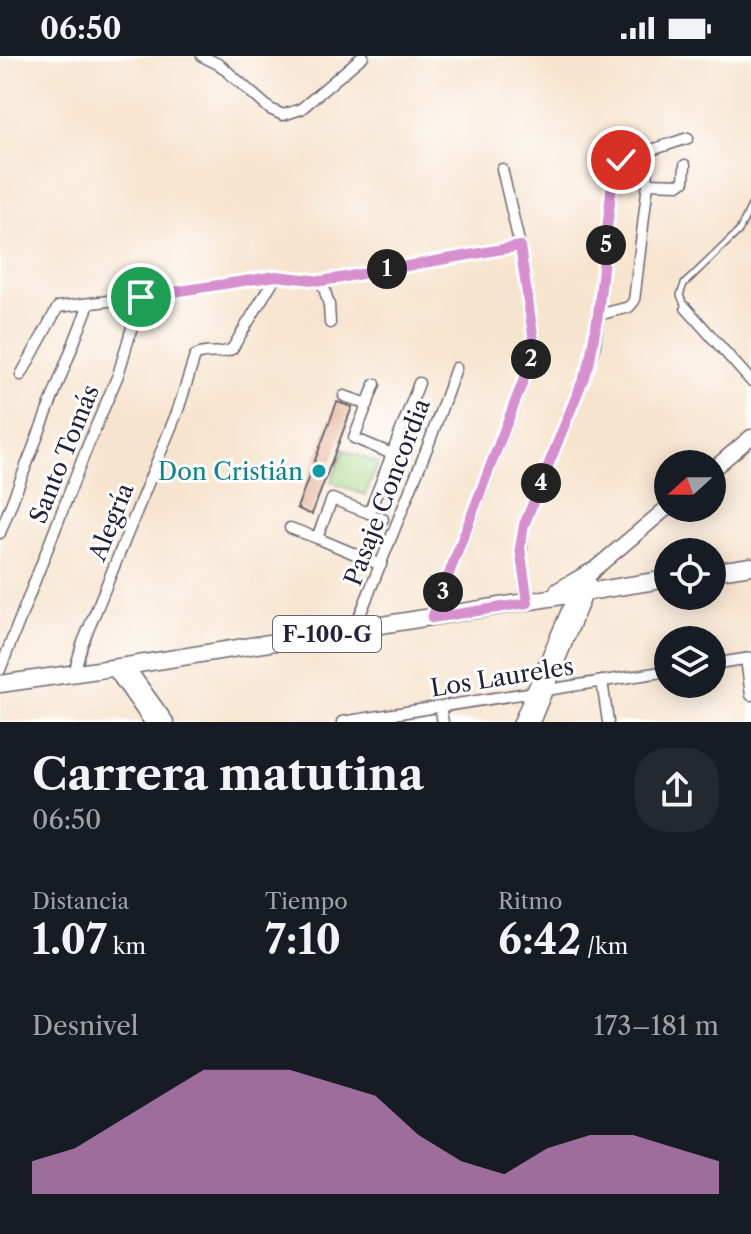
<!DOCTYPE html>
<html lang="es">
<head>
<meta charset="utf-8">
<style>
  body { margin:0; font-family:"Libre Caslon Text",serif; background:#242831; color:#f1f3f6; height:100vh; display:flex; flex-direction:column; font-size:30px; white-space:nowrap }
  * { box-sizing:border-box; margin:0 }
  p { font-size:26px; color:#9ea1a6 }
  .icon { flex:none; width:44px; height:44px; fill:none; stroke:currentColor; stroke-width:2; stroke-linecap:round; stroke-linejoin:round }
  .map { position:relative; height:666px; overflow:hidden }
  .drawer { display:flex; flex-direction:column; background:#171b24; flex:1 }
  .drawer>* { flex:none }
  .needle { width:52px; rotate:249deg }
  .tools { position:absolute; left:654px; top:394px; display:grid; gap:16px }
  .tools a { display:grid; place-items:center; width:72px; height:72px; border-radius:50%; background:#171b24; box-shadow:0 4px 20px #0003; font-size:40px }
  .pin { position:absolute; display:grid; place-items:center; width:68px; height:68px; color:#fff; margin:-34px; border:4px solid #fff; border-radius:50%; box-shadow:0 2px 8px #0007 }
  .km { position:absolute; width:40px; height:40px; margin:-20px; border-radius:50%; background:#222; color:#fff; font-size:22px; line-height:40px; text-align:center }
  .round { display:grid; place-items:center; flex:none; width:84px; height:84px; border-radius:32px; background:#242831 }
  .summary { display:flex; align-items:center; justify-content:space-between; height:136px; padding:0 32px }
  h1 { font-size:44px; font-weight:700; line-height:60px }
  .figures { display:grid; grid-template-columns:repeat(3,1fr); gap:12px; height:136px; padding:8px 32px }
  .figures div { display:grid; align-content:center }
  .figures b { font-size:40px; font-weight:700 }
  .figures small { font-size:22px; font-weight:400 }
  .figures p { font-size:22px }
  .chart { height:224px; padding:16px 32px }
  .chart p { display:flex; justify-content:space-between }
  .chart svg { width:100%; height:144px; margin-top:8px; fill:#d690ce; opacity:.7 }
  .status { display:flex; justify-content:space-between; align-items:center; height:56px; padding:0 40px; background:#171b24; direction:ltr }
  .status svg { height:22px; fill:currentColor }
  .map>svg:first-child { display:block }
  .park { fill:#a6d481; stroke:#647b5e; stroke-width:2 }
  .building { fill:#e4ae90 }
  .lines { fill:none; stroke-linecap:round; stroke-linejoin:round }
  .lane-casing { stroke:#6d666e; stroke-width:8 }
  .street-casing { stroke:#6d666e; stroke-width:13 }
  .secondary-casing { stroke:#6d666e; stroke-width:17 }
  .primary-casing { stroke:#6d666e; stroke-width:19 }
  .lane { stroke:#fff; stroke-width:5 }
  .street { stroke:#fff; stroke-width:10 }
  .secondary { stroke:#fff; stroke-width:14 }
  .primary { stroke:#fff; stroke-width:16 }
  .route-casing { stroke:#fff; stroke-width:16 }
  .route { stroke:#d690ce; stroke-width:10 }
  .culture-dot { fill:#0f9aa8; stroke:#fff; stroke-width:3 }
  .labels { text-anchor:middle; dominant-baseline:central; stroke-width:6; stroke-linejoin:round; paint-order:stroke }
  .shield { fill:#fff; stroke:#646476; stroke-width:2 }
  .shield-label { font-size:22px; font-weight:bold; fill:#22223b }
  .street-label { font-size:24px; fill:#22223b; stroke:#fff }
  .culture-label { font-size:24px; fill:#0d838f; stroke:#fff; text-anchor:end }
</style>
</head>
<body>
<div class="status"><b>06:50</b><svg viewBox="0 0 49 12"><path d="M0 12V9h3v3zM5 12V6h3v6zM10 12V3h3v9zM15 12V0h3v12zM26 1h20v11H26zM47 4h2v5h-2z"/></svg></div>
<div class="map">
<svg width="751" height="666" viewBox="0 0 751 666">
  <rect width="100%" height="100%" fill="#fff"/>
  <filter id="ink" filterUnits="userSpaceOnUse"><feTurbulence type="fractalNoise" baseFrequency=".0125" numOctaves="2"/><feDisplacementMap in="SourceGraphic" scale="16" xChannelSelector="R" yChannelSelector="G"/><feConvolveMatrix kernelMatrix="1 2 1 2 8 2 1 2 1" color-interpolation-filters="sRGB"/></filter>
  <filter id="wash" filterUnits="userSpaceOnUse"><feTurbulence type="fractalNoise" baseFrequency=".006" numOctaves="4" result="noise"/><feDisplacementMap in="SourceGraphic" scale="32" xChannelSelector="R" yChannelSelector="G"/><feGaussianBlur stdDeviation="1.8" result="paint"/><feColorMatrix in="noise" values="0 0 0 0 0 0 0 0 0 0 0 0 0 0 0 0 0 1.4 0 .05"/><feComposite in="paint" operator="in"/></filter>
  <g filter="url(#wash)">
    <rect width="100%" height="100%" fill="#f7e4ce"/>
    <path class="park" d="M344,394L378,407L365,439L331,426Z"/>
    <g id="blocks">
      <path class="building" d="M337,346L352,351L312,458L307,457L297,452Z"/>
    </g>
  </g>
  <g filter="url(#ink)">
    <use href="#blocks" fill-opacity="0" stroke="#6d666e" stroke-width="2"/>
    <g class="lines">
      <defs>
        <path id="lane" d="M685,251L680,239L684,228L739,175L751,149"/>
        <g id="street">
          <path d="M202,0L220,9L270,53L283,59L301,53L363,0"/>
          <path d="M648,127L680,128L684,125L685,109"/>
          <path d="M322,225L329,249L330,267"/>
          <path d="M686,252L751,325"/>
          <path d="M598,259L629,251L634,245L648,127L646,96"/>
          <path d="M21,319L58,251L141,241L276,220L322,225L520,190"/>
          <path d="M375,328L354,382L392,398L369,457L332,443L317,482L381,509"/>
          <path d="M344,340L368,348"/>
          <path d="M392,398L419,327"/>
          <path d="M369,457L383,463"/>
          <path d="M290,472L317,482"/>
          <path d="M0,477L89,248"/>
          <path d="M528,547C522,519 519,497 524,469L589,309L595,288L614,111L621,104L688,82"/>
          <path d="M433,561L526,320L532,302L533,279L520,190L502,113"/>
          <path d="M354,574L429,387L456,312"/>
          <path d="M746,603L751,639"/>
          <path d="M712,608L751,602"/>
          <path d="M0,614L88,389L118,319L141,241"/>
          <path d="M74,617L82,589L178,354L195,300C206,293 220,300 232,293L276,220"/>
          <path d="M602,625L608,666"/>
          <path d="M440,651L443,666"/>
          <path d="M342,666L668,615"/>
        </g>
        <g id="secondary">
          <path d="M712,414L751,381"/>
          <path d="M126,610L166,666"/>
          <path d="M114,612L152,666"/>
          <path d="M521,666L580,529L591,516L668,451"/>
          <path d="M532,666L589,528"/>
        </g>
        <g id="primary">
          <path d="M712,516L751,510"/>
          <path d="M558,535L591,516"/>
          <path d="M0,628L126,610L668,523"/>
        </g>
      </defs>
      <use href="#lane" class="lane-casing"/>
      <use href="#street" class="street-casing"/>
      <use href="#secondary" class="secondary-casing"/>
      <use href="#primary" class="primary-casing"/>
      <use href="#lane" class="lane"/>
      <use href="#street" class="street"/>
      <use href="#secondary" class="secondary"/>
      <use href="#primary" class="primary"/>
    </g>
  </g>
  <g class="lines" filter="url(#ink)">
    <defs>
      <path id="route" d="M141,241L276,220L322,225L520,190L533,279L532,302L432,562L528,547L520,492L524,469L589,309L598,259L613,117L617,106L621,104"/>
    </defs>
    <use href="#route" class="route-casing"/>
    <use href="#route" class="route"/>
  </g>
  <circle class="culture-dot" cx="319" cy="415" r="8"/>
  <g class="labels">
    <rect class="shield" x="273" y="560" width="108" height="36" rx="6"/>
    <g class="shield-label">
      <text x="327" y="578">F-100-G</text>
    </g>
    <g class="street-label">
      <text transform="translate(64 398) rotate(-68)">Santo Tomás</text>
      <text transform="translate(387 436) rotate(-69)">Pasaje Concordia</text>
      <text transform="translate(111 466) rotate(-68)">Alegría</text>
      <text transform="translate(502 621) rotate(-9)">Los Laureles</text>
    </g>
    <g class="culture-label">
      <text x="303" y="415">Don Cristián</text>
    </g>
  </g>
</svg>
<div class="tools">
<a><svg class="needle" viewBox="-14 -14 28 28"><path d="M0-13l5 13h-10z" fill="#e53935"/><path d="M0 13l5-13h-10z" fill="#9ea1a6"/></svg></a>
<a><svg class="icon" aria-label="locate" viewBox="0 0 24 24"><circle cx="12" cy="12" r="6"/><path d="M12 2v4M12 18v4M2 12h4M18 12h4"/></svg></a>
<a><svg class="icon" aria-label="layers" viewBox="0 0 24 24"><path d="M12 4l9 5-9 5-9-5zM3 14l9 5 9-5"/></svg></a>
</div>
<div class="pin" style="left:141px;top:241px;background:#1e9e55"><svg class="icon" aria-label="arrive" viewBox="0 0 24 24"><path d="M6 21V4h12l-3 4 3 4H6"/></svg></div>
<div class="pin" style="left:621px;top:104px;background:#d93025"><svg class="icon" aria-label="check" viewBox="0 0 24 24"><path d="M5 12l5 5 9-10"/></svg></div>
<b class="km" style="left:387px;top:213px">1</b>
<b class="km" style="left:531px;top:303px">2</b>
<b class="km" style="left:443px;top:536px">3</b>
<b class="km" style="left:541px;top:427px">4</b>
<b class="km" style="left:606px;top:189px">5</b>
</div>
<section class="drawer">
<div class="summary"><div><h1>Carrera matutina</h1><p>06:50</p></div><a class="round"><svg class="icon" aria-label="share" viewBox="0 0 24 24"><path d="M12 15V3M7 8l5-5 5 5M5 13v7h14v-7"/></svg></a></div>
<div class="figures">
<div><p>Distancia</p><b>1.07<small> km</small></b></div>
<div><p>Tiempo</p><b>7:10</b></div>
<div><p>Ritmo</p><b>6:42<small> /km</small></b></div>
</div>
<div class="chart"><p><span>Desnivel</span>173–181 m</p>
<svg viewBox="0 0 160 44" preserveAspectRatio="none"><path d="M0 44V34L10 30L20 22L30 14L40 6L50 6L60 6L70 10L80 14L90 26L100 34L110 38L120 30L130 26L140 26L150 30L160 34V44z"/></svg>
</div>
</section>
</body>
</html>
